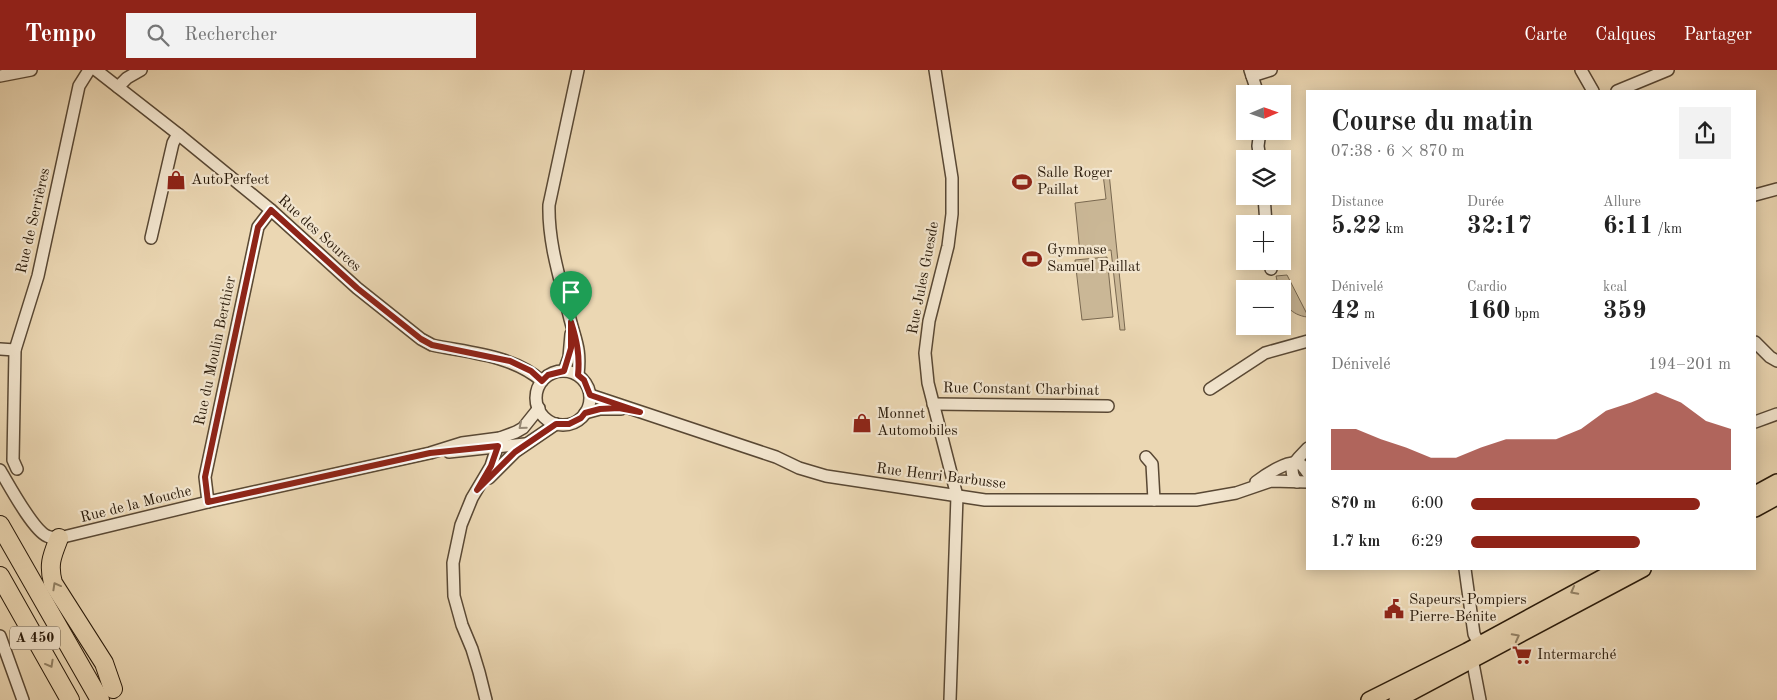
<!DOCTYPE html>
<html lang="fr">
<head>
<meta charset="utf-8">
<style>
  body { margin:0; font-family:"Old Standard TT",serif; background:#f2f2f2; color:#222; height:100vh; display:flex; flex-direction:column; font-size:19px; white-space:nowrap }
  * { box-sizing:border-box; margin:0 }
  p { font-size:16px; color:#767676 }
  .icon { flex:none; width:28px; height:28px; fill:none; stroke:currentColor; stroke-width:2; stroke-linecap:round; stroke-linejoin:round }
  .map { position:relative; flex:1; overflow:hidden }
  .sheet { position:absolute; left:1306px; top:20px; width:450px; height:480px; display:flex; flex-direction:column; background:#fff; border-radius:0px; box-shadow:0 2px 12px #0003 }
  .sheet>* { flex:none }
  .needle { width:32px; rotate:88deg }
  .buttons { position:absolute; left:1236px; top:15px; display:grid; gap:10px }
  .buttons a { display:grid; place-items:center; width:55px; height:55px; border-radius:0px; background:#fff; box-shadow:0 2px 12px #0003; font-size:25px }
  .pin { position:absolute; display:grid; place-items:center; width:42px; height:42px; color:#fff; margin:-51px -21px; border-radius:50% 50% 50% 0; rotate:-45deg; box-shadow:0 0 5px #0007 }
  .pin .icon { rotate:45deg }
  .round { display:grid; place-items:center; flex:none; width:52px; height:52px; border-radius:0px; background:#f2f2f2 }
  .summary { display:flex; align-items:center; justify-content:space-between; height:85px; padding:0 25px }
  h1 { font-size:28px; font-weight:800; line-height:38px }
  .figures { display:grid; grid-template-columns:repeat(3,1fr); gap:8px; height:85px; padding:5px 25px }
  .figures div { display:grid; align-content:center }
  .figures b { font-size:25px; font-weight:800 }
  .figures small { font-size:14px; font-weight:400 }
  .figures p { font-size:14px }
  .chart { height:140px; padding:10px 25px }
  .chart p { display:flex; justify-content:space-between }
  .chart svg { width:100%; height:90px; margin-top:5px; fill:#8f2418; opacity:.7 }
  ul { padding:0 25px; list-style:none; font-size:16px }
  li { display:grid; grid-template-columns:80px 60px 1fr; align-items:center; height:38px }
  li i { height:12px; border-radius:6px; background:#8f2418 }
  header { display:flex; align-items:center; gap:30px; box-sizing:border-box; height:70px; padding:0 25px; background:#8f2418; color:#fff }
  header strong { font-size:24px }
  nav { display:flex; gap:28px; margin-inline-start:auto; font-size:18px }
  .search { width:350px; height:45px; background:#f2f2f2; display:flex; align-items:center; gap:12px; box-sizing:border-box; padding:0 18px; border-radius:0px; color:#767676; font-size:19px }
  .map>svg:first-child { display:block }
  .green { fill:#cab796; stroke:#796850 }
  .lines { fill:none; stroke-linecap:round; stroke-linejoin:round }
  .minor-casing { stroke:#594834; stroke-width:14 }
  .major-casing { stroke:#281909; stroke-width:18 }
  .highway-casing { stroke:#281909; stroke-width:20 }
  .minor { stroke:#f2e5ce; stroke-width:11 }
  .major { stroke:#ebd7b3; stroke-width:15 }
  .highway { stroke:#ebd7b3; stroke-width:18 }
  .oneway { stroke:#978975 }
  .oneway2 { stroke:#938266 }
  .route-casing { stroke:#fff; stroke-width:10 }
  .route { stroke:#8f2418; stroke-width:6 }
  .labels { text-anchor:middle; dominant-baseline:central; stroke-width:4.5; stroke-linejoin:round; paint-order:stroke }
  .shield { fill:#f2e5ce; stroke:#655644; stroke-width:1 }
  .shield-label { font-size:14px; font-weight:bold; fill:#281909 }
  .poi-label { font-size:15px; fill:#281909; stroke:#f2e5ce; text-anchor:start }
  .street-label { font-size:15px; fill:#281909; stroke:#f2e5ce }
</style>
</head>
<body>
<header>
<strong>Tempo</strong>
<div class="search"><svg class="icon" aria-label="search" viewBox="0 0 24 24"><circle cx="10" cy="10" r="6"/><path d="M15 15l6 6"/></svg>Rechercher</div>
<nav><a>Carte</a><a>Calques</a><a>Partager</a></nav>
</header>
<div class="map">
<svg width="1777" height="630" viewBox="0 0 1777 630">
  <rect width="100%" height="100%" fill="#ebd7b3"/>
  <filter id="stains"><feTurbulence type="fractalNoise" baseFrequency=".004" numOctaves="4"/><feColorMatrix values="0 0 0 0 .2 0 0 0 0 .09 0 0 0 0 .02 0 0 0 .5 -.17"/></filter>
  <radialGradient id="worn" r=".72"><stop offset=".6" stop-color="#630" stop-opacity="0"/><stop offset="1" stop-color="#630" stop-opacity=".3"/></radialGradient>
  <g class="green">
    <path d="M1109,103L1125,260H1120L1111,180L1080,183L1075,133L1106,129L1103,104Z"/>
    <path d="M1107,187L1113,247L1082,250L1075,190Z"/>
    <path d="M1287,205L1307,244V247C1292,245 1282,235 1282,219H1279L1276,206Z"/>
  </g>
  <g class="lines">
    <defs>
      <g id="minor">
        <path d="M96,0L178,64L271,140L357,218L421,269L432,275C470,283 512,285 542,311"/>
        <path d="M578,0L549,135C548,174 561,212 570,249C576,272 581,279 578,305"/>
        <path d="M935,0L952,108V144L948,176L929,251L925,283L928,313L957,426L950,630"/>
        <path d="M1250,0L1258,24"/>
        <path d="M1581,0L1593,21"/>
        <path d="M0,6L31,0"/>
        <path d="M1252,6L1271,0"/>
        <path d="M118,17L127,8L141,0"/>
        <path d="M1617,21L1668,0"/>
        <path d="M1260,89L1258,76L1260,61"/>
        <path d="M1755,125L1777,119"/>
        <path d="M1264,126L1266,154"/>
        <path d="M151,168L173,73L178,64"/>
        <path d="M1270,191L1271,199"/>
        <path d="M1755,272L1770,287L1777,291"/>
        <path d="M0,279L15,280"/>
        <path d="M564,301L569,287L571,264"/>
        <circle cx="563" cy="328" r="27"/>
        <path d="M1210,319L1265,283L1308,271"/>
        <path d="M590,325L776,387L799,398L826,406L985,430H1196L1236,423L1271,411L1308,412"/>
        <path d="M933,334L1108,336"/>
        <path d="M585,343L600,339H621"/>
        <path d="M1755,352L1777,344"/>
        <path d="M449,382L525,374"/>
        <path d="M1146,387L1152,394L1154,430"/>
        <path d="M17,399L13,390L15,280L38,206L79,16L89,0"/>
        <path d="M0,400C9,415 33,460 47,466C51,468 55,468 59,468L208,432L430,383L462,373L500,368L516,362L523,358L539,338"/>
        <path d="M489,408L515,382L556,354"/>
        <path d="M1256,412C1264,406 1290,388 1300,394C1303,395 1305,400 1308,403"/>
        <path d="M1297,412C1285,397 1297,390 1308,378"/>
        <path d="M208,432L205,407L258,157L271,140"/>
        <path d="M1465,499L1474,564L1479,574"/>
        <path d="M0,566L23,630"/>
        <path d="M1471,583L1480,630"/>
        <path d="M486,630L479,602L472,579L462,555L454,526L453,493L461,455L472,428L491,396L500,368"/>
      </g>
      <g id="major">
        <path d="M1755,424L1777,412"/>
        <path d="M1755,439L1777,427"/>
        <path d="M1369,630L1467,581L1618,499"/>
        <path d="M1397,630L1643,499"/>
      </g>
      <g id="highway">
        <path d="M0,455L100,630"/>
        <path d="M59,468C52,486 48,494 53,513L104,593L113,619"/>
        <path d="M0,506L70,630"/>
      </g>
    </defs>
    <use href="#minor" class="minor-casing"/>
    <use href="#major" class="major-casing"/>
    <use href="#highway" class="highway-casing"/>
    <use href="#minor" class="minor"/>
    <use href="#major" class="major"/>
    <use href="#highway" class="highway"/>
  </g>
  <defs><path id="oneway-chevron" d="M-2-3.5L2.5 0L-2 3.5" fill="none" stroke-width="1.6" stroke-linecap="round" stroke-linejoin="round" transform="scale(1.25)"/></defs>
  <use class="oneway" href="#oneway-chevron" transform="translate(522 356) rotate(140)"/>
  <g class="oneway2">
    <use href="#oneway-chevron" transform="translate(56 516) rotate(-119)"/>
    <use href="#oneway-chevron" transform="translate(1574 521) rotate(152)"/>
    <use href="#oneway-chevron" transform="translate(1516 567) rotate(-28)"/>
    <use href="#oneway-chevron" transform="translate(50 594) rotate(61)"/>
  </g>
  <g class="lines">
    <defs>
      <path id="route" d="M271,140L357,218L421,269L432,275L510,291L531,301L542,311L548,305L564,301L571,278V252C577,271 580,286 578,305L584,310L590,325L640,342L619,338L600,339L585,343L581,348L569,354H556L515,382L477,420L491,396L498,376L430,383L208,432L205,407L258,157Z"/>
    </defs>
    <use href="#route" class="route-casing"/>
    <use href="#route" class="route"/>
  </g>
  <defs>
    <symbol id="shop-bare" viewBox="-9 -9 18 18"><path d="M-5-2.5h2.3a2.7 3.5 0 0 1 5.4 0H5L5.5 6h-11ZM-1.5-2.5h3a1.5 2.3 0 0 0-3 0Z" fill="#8f2418" stroke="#f2e5ce" stroke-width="2.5" paint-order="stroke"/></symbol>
    <symbol id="stadium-bare" viewBox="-9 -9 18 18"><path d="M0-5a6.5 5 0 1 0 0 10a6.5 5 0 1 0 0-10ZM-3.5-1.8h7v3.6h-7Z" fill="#8f2418" stroke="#f2e5ce" stroke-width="2.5" paint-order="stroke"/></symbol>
    <symbol id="civic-bare" viewBox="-9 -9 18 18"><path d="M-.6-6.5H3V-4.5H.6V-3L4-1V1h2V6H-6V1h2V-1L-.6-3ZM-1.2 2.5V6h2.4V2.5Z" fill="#8f2418" stroke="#f2e5ce" stroke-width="2.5" paint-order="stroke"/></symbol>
    <symbol id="supermarket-bare" viewBox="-9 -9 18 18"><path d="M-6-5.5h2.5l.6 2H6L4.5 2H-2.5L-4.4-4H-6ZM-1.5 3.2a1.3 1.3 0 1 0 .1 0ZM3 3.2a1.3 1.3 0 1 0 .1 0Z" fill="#8f2418" stroke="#f2e5ce" stroke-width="2.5" paint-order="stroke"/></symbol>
  </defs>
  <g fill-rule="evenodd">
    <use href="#shop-bare" x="162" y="96" width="28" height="28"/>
    <use href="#stadium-bare" x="1008" y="98" width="28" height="28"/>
    <use href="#stadium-bare" x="1018" y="175" width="28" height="28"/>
    <use href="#shop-bare" x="848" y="339" width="28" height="28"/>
    <use href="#civic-bare" x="1380" y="525" width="28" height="28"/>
    <use href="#supermarket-bare" x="1508" y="571" width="28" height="28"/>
  </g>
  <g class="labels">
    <rect class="shield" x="10" y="556.5" width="50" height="23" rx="4"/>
    <g class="shield-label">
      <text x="35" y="568">A 450</text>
    </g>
    <g class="poi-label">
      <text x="1037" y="103">Salle Roger<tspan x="1037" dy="17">Paillat</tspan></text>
      <text x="191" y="110">AutoPerfect</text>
      <text x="1047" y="180">Gymnase<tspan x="1047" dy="17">Samuel Paillat</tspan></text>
      <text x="877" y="344">Monnet<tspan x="877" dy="17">Automobiles</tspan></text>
      <text x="1409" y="530">Sapeurs-Pompiers<tspan x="1409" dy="17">Pierre-Bénite</tspan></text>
      <text x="1537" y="585">Intermarché</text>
    </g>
    <g class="street-label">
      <text transform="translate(34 151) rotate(-77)">Rue de Serrières</text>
      <text transform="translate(319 164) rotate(42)">Rue des Sources</text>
      <text transform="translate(924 208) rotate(-79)">Rue Jules Guesde</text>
      <text transform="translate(216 281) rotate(-78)">Rue du Moulin Berthier</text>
      <text transform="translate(1021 320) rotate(1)">Rue Constant Charbinat</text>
      <text transform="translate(941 407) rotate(7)">Rue Henri Barbusse</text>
      <text transform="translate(136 435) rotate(-14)">Rue de la Mouche</text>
    </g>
  </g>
  <rect width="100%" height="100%" filter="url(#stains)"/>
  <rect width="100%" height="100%" fill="url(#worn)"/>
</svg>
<div class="buttons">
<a><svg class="needle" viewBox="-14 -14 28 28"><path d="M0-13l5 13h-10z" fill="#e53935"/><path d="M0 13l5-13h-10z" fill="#767676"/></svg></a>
<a><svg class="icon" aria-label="layers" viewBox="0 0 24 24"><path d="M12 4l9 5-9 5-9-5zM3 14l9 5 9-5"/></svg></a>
<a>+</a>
<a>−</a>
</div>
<div class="pin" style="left:571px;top:252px;background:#1e9e55"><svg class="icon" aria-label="arrive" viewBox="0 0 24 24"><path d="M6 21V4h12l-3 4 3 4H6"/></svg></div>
<section class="sheet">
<div class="summary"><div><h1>Course du matin</h1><p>07:38 · 6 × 870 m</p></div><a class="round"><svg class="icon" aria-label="share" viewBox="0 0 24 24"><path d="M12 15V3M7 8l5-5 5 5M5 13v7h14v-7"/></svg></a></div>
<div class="figures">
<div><p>Distance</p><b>5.22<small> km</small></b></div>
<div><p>Durée</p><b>32:17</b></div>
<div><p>Allure</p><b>6:11<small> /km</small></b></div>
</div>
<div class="figures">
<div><p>Dénivelé</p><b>42<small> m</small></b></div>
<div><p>Cardio</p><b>160<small> bpm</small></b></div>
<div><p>kcal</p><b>359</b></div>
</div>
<div class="chart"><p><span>Dénivelé</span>194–201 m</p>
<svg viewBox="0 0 160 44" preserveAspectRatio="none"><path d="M0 44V24L10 24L20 29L30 33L40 38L50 38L60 33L70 29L80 29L90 29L100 24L110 15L120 11L130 6L140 11L150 20L160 24V44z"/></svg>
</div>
<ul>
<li><b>870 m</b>6:00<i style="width:88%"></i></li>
<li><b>1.7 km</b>6:29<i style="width:65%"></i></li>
</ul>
</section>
</div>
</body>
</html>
